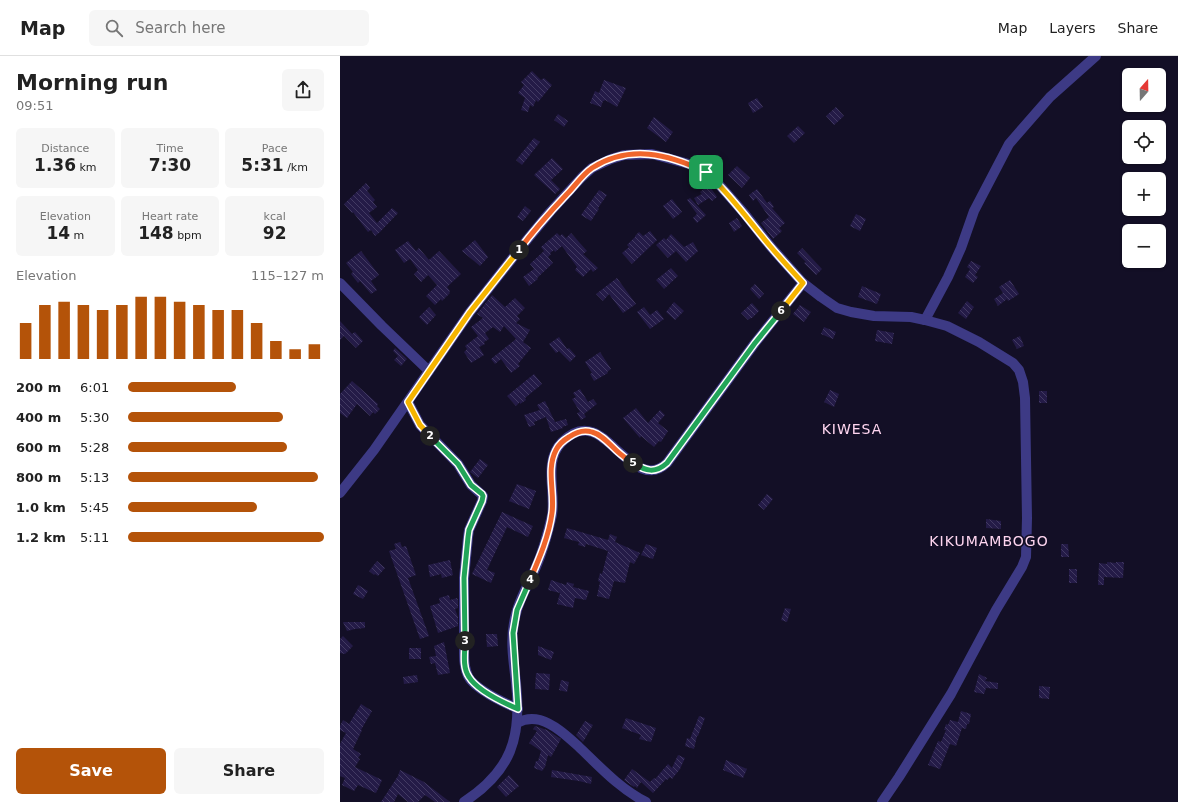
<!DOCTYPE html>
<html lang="en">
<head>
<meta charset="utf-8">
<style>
  body { margin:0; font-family:"DejaVu Sans",sans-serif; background:#f6f6f6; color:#222; height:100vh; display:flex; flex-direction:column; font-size:15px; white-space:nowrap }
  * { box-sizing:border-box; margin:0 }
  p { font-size:13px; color:#767676 }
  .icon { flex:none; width:22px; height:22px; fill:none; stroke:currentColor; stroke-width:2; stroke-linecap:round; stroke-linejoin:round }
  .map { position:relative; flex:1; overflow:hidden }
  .details { display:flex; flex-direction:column; background:#fff; width:340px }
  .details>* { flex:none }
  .needle { width:26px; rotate:20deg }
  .controls { position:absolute; left:782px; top:12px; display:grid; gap:8px }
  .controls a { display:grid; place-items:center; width:44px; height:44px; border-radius:6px; background:#fff; box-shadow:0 1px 3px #0004; font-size:20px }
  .pin { position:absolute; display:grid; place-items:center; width:34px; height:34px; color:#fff; margin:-17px; border-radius:8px; box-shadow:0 2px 6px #0006 }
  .km { position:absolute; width:20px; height:20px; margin:-10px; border-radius:50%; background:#222; color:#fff; font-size:11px; line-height:20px; text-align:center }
  .round { display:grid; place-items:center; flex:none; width:42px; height:42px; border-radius:6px; background:#f6f6f6 }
  .summary { display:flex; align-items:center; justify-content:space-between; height:68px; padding:0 16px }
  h1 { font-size:22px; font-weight:700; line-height:30px }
  .metrics { display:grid; grid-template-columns:repeat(3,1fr); gap:6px; height:68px; padding:4px 16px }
  .metrics div { display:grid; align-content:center; border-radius:6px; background:#f6f6f6; text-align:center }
  .metrics b { font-size:17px; font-weight:700 }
  .metrics small { font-size:11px; font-weight:400 }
  .metrics p { font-size:11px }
  .chart { height:112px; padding:8px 16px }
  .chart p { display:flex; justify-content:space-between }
  .chart svg { width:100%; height:72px; margin-top:4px; stroke:#b45309; stroke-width:6 }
  .button { display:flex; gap:8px; margin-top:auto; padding:8px 16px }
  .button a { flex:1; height:46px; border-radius:6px; background:#b45309; color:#fff; font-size:16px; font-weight:700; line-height:46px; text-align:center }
  .button a+a { background:#f6f6f6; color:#222 }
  ul { padding:0 16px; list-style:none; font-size:13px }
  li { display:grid; grid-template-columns:64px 48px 1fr; align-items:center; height:30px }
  li i { height:10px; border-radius:5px; background:#b45309 }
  header { display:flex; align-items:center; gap:24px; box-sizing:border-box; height:56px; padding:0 20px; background:#fff; border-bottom:1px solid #e0e0e0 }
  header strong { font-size:19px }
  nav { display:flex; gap:22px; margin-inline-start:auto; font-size:14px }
  .search { width:280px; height:36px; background:#f6f6f6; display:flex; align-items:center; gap:10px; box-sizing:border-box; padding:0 14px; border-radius:6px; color:#767676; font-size:15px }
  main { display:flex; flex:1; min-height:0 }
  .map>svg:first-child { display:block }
  .building { fill:url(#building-back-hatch) }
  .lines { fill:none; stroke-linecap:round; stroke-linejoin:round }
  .minor { stroke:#3d3a85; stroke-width:10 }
  .split-1-casing { stroke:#fff; stroke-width:8 }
  .split-2-casing { stroke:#fff; stroke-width:8 }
  .split-3-casing { stroke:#fff; stroke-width:8 }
  .split-4-casing { stroke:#fff; stroke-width:8 }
  .split-5-casing { stroke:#fff; stroke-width:8 }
  .split-6-casing { stroke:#fff; stroke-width:8 }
  .split-7-casing { stroke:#fff; stroke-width:8 }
  .split-1 { stroke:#f0652b; stroke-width:5 }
  .split-2 { stroke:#f5b400; stroke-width:5 }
  .split-3 { stroke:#22a559; stroke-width:5 }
  .split-4 { stroke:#22a559; stroke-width:5 }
  .split-5 { stroke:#f0652b; stroke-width:5 }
  .split-6 { stroke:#22a559; stroke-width:5 }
  .split-7 { stroke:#f5b400; stroke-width:5 }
  .labels { text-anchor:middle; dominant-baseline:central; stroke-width:3.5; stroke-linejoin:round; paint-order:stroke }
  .quarter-label { font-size:14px; letter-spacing:1px; fill:#ffd6f0; stroke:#130f26 }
</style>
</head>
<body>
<header>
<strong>Map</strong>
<div class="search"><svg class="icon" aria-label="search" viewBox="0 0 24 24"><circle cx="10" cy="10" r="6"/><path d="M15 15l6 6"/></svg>Search here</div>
<nav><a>Map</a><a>Layers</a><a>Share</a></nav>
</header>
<main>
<section class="details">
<div class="summary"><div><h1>Morning run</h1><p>09:51</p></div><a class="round"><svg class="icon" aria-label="share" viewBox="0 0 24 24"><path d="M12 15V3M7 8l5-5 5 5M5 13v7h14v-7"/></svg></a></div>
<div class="metrics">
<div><p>Distance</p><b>1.36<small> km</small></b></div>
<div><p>Time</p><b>7:30</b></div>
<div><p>Pace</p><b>5:31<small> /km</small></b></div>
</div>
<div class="metrics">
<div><p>Elevation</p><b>14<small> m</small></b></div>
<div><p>Heart rate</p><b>148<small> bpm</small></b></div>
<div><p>kcal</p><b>92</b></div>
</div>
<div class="chart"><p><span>Elevation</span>115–127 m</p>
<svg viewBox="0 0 160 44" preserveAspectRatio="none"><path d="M5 44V22M15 44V11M25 44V9M35 44V11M45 44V14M55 44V11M65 44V6M75 44V6M85 44V9M95 44V11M105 44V14M115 44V14M125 44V22M135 44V33M145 44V38M155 44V35"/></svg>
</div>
<ul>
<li><b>200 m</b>6:01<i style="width:55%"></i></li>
<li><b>400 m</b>5:30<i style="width:79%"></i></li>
<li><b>600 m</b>5:28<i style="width:81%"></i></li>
<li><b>800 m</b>5:13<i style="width:97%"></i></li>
<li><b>1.0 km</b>5:45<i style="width:66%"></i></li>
<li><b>1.2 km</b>5:11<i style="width:100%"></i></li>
</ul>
<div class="button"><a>Save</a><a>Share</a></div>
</section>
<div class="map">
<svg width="838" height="746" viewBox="0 0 838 746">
  <defs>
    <pattern id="building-back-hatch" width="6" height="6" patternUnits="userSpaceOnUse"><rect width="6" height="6" fill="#241b47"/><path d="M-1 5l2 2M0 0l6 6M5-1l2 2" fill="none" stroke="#433b63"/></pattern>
  </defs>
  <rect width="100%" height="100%" fill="#130f26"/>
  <g class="building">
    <path d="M192,15L201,24L204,22L212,29L198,46L196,44L193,51L190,49L188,56L181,54L185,42L178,37L184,29L181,26Z"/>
    <path d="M264,24L286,32L277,51L265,44L264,45H263L261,51L250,47L255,35L259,37Z"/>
    <path d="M417,42L423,51L413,57L408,47Z"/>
    <path d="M496,51L504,60L494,69L486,60Z"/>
    <path d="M218,58L228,65L224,71L214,64Z"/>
    <path d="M314,61L333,76L326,86L307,72Z"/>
    <path d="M458,70L465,77L454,87L447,80Z"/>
    <path d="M194,82L200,86L182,109L176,104Z"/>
    <path d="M212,102L223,113L211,124L220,133L215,138L194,119Z"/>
    <path d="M397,110L410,122L402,132L388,119Z"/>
    <path d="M26,127L30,132L27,135L35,144L33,146L37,151L29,157L37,167L52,152L58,157L40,176L35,180L31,174L28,176L13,156L12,157L4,148Z"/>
    <path d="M369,129L377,141L372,145L369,142L358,149L354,142L362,138L360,136Z"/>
    <path d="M417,133L427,147L430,145L434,151L432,152L445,167L439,172L442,175L433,183L421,167L429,161L416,142L413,145L409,139Z"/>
    <path d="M259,134L267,139L258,152L259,153L251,165L241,159Z"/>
    <path d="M350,142L366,159L357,167L353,162L357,158L347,144Z"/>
    <path d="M332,143L342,156L333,163L323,150Z"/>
    <path d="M185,150L191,155L183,165L177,161Z"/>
    <path d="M516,158L526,163L520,175L510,170Z"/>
    <path d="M397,162L402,170L394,176L389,167Z"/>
    <path d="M310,175L317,184L292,208L282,197L289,191L287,189L295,181V180L299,176L303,180Z"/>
    <path d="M217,177L220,180L222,178L226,182L231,177L247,195L243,198L258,212L253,216L251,213L243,221L235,214L237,211L222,190L215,196L214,194L210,197L211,198L208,201L213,207L197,222L198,223L189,230L183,221L194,213L190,208L204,195L201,191Z"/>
    <path d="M331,178L344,191L353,186L358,195L346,206L336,195L328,202L316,189L324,182L326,184Z"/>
    <path d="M135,184L148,201L140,210L122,195Z"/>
    <path d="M68,185L76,195L79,192L89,204L99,195L121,218L107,231L110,235L109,236L110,237L102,245L101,243L95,249L86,240L97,229L88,219L81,226L74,218L78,214L70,203L64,207L55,194Z"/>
    <path d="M462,192L482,213L476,219L464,207L466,206L457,197Z"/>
    <path d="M21,195L39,219L31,225L37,234L31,238L20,225L18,227L11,218L13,216L6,207Z"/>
    <path d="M631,205L641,210L635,219L638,221L633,227L625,221L630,213L627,211Z"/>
    <path d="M331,212L338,220L324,233L316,224Z"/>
    <path d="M277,222L296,248L283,257L269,238L263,245L256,238Z"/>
    <path d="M670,224L679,238L668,245L667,243L658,250L654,243L663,237L659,231Z"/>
    <path d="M415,228L424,238L419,243L410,233Z"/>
    <path d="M522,230L541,238L537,248L518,241Z"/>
    <path d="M152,239L165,251L175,242L185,252L177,260L180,263L176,267L190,274L183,286L191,292L178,308L180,310L171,317L161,303L155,308L151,303L176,283L164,270L160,276L153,271L145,277L149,283L144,286L145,288L139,291L144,299L131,307L124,296L127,293L125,290L138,280L131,271L143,262L137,258Z"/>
    <path d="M627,245L634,251L626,263L618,257Z"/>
    <path d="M334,246L344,255L335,264L326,256Z"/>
    <path d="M412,247L419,255L412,262H411L408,264L401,257Z"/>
    <path d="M460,249L471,256L464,266L453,258Z"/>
    <path d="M89,251L96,259L87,269L79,261Z"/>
    <path d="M304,251L310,259L317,254L324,263L310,273L297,256Z"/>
    <path d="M0,265L12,278L15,276L23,285L16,292L4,280L0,284Z"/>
    <path d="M484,271L496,276L493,283L481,278Z"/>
    <path d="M537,274L554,277L552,288L535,285Z"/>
    <path d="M680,280L684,290L677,293L672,284Z"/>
    <path d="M219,281L227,293L229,292L236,300L230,306L219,295L216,297L209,288Z"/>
    <path d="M55,292L67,303L61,310L54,304L58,300L53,295Z"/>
    <path d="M260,296L271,313L267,316L268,317L254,325L250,318L252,317L245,306Z"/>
    <path d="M194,318L202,328L185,342L186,344L180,348V346L176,350L167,340Z"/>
    <path d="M12,325L38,348L37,350L40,353L35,358L33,356L30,360L17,348L7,362L0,357V338Z"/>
    <path d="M240,333L248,346L253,343L257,348L244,358L246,361L241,364L237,357L240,356L232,343L236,341L233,337Z"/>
    <path d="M490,334L499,338L494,351L484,346Z"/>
    <rect x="699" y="335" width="8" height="12"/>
    <path d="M205,345L215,366L226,363L228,369L222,371L223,372L211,376L206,361L194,366L195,369L189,371L184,359L200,354L197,349Z"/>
    <path d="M296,352L308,367L320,354L325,359L318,367L328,375L321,386L319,385L314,391L301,380L300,382L283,362Z"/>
    <path d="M140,403L148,409L138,422L130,416Z"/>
    <path d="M177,428L196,435L189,453L169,445Z"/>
    <path d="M427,438L433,443L424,454L418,449Z"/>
    <path d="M162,456L193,470L188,481L167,471L147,514L155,517L151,527L132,518Z"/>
    <path d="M646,463L661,465V473L646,472Z"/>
    <path d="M227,472L268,484L270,478L277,481L275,486L300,497L294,508L290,506L285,527L274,525L269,543L257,540L260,526L258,525L260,517L262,518L268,495L246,488L245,491L238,489L239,486L224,482Z"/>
    <path d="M60,486L62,491L66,490L76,519L68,522L89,580L80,583L49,495L56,493L54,488Z"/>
    <path d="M306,488L317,492L313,503L301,499Z"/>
    <path d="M721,488H728L729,501H721Z"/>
    <path d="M110,504L113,519L102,522L101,518L90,521L88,509Z"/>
    <path d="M37,505L45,512L38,520L35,518L34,519L29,515Z"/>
    <path d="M767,506L776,507V506H784L783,522L764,521V529H758L759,507L767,508Z"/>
    <rect x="729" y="513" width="8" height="14"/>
    <path d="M211,524L226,529L227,526L234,528L233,531L249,535L246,544L235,542L233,552L217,548L220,537L208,534Z"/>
    <path d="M18,529L28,535L23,543L13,538Z"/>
    <path d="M109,539L110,544L117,542L118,544V552L115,553L118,561V570L98,577L90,550L100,547L99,542Z"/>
    <path d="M445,552L451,553L447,566L441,564Z"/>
    <path d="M3,566H25V572L15,573L7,575Z"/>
    <path d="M146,578H157L158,590L147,591Z"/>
    <path d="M3,580L13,590L5,598L0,597V583Z"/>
    <path d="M104,586L110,617L98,619L95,607L91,608L89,601L96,600L94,590Z"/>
    <path d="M198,590L214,596L211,604L198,599Z"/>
    <rect x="69" y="592" width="12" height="11"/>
    <path d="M196,617L210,618L209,634L195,633Z"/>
    <path d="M639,618L647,622L645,625L658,627V633L646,632L644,638L634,636Z"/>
    <path d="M77,619L78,626L64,628L63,621Z"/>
    <path d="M221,624L229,626L227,636L219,634Z"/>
    <path d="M699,630L710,631L709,643L699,642Z"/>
    <path d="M21,648L32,655L21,674H22L13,693L21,698L18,702L20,703L15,711L42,724L36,737L18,729L14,735L2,729L5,722L0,720V688L6,677L0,674V670L3,664L9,668Z"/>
    <path d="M621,655L631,658L629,668H627L626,673L622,672L616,690L610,688L600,713L588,709L598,685L601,686L606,674H604L606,668L608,669L610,664L618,666Z"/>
    <path d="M359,660L365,662L358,680H357L354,693L345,690L347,682L350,683Z"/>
    <path d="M286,662L316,672L311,686L299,683L301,679L282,672Z"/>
    <path d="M245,665L253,669L243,686L236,679Z"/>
    <path d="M195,670L207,674L221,683L211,701L208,699L205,711L202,715L194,712L196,705H198L201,695L189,687L197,675L193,673Z"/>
    <path d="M338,699L345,702L340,713L332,723L330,721L327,724L326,723L313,737L301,726L297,732L295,730L294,731L284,724L292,713L310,726L314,722L315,723L328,708L332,712Z"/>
    <path d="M386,704L407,713L403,722L383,714Z"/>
    <path d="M60,714L84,726L110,746H95L85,739L78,746H68L58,738L54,746H41L58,720Z"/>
    <path d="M212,714L252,721L251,728L239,725L211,721Z"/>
    <path d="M169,719L179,730L166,741L157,731Z"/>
  </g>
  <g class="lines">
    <g class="minor">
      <path d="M0,227L42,270L89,315"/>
      <path d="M585,264L608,221L621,192L634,155L669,88L710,41L756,0"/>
      <path d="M68,346L80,369L118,408L131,429L141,438L143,440L142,445L129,474L128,481L124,522V598C124,605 125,613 128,620C134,633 165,647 178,653"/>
      <path d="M0,437L34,394L130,256L186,185L210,156L242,121L252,112L271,103L284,99L312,98L349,108L366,116L375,124L404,157L431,191L463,227L481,241L497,252L511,256L534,260L571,261L585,264L607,270L639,286L673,307L679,314L683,326L685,342L687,462L686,501L682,511L656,554L611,638L559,721L542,746"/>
      <path d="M177,667C184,663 192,662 200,664C214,668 227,680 238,690C259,710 280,733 306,746"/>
      <path d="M124,746C171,715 182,682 176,627C174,608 170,587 174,567C177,547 188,529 196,511C203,495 208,477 212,459C216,436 203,405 222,386C230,378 240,372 252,376C274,382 300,433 327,407L415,287L463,227"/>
    </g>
  </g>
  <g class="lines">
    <defs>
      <path id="split-1" d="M179,194C194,174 210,156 227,138C235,130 242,119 252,112C290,88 328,98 366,116"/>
      <path id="split-2" d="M90,380L80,369L68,346L130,256L179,194"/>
      <path id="split-3" d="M90,380L118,408L131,429L142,438L143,440L142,445L129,474L128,481L124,522L125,585"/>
      <path id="split-4" d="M125,585C125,596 122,611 129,621C137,634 164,647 178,653L173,577L177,554L190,524"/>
      <path id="split-5" d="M190,524C199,503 209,480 212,457C215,437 206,413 216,394C219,388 224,384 229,381C236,376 243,373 252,376C264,379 273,393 283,400C286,403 289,405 293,407"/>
      <path id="split-6" d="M293,407C306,415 315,418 327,407L415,287L441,255"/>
      <path id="split-7" d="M366,116C390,138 409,165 430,190C441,203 452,215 463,227L441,255"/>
    </defs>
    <use href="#split-1" class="split-1-casing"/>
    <use href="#split-2" class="split-2-casing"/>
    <use href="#split-3" class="split-3-casing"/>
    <use href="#split-4" class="split-4-casing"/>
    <use href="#split-5" class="split-5-casing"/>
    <use href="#split-6" class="split-6-casing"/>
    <use href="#split-7" class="split-7-casing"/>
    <use href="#split-1" class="split-1"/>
    <use href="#split-2" class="split-2"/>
    <use href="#split-3" class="split-3"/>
    <use href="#split-4" class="split-4"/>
    <use href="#split-5" class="split-5"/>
    <use href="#split-6" class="split-6"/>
    <use href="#split-7" class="split-7"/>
  </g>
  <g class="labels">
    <g class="quarter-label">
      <text x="512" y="373">KIWESA</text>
      <text x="649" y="485">KIKUMAMBOGO</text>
    </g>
  </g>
</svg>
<div class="controls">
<a><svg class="needle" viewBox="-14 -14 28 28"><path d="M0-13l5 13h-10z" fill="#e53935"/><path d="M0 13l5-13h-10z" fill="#767676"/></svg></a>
<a><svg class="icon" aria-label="locate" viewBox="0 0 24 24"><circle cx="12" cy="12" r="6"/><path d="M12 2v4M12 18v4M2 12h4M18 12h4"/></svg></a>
<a>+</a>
<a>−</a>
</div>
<div class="pin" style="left:366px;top:116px;background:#1e9e55"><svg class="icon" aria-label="arrive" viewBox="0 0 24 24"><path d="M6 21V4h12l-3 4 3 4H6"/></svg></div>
<b class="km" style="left:179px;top:194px">1</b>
<b class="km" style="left:90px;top:380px">2</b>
<b class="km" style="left:125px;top:585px">3</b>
<b class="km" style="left:190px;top:524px">4</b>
<b class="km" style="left:293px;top:407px">5</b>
<b class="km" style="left:441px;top:255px">6</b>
</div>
</main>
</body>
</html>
